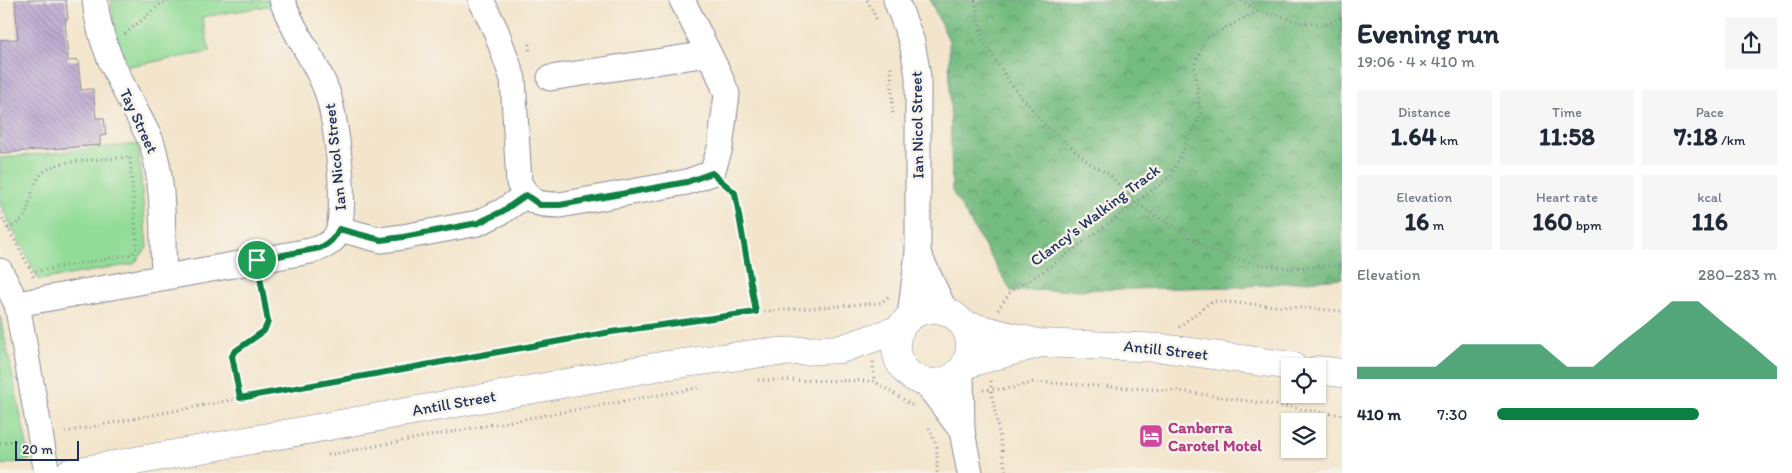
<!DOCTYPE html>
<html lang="en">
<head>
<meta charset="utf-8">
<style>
  body { margin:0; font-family:Itim,sans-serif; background:#f6f6f7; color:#1f2937; height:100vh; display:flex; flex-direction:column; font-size:19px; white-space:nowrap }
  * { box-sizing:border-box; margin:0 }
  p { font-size:16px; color:#747a83 }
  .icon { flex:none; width:28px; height:28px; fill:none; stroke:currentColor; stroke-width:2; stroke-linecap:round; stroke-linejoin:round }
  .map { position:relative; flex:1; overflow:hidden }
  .side { display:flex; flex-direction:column; background:#fff; width:450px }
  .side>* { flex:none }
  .tools { position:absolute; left:1281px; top:358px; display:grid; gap:10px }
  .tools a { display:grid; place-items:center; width:45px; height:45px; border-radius:0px; background:#fff; box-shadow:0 1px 4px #0004; font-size:25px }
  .scale { position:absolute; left:15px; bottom:12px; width:64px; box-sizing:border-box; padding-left:5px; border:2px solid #1b2f5e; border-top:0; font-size:14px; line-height:18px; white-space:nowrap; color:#1b2f5e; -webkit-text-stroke:4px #f7f3e8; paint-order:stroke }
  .pin { position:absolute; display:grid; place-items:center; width:42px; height:42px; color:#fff; margin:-21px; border:2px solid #fff; border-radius:50%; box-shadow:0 1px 5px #0007 }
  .round { display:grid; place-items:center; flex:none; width:52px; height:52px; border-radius:0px; background:#f6f6f7 }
  .overview { display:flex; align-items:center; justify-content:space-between; height:85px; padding:0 15px }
  h1 { font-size:28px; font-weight:700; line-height:38px }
  .metrics { display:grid; grid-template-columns:repeat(3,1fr); gap:8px; height:85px; padding:5px 15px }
  .metrics div { display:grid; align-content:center; border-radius:0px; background:#f6f6f7; text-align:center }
  .metrics b { font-size:25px; font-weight:700 }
  .metrics small { font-size:14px; font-weight:400 }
  .metrics p { font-size:14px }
  .chart { height:140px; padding:10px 15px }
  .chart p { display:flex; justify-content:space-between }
  .chart svg { width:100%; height:90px; margin-top:5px; fill:#0b8043; opacity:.7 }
  ul { padding:0 15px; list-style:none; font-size:16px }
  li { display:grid; grid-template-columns:80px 60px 1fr; align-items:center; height:38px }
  li i { height:12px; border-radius:6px; background:#0b8043 }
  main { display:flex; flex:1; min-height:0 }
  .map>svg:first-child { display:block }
  .forest { fill:url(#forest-crowns); stroke:#48766f }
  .green { fill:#92dc97; stroke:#56867a }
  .building { fill:url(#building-back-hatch) }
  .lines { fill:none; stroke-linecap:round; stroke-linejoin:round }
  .minor-casing { stroke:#878a95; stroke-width:27 }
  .major-casing { stroke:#878a95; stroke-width:29 }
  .path { stroke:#878a95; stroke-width:3; stroke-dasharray:1 4; stroke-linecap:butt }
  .minor { stroke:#fff; stroke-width:25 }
  .major { stroke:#fff; stroke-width:28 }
  .route-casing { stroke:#fff; stroke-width:10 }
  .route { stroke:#0b8043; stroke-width:6 }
  .labels { text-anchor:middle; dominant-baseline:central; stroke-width:5; stroke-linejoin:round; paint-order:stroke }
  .street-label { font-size:16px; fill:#1b2f5e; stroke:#f7f3e8 }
  .hotel-label { font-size:16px; font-weight:bold; fill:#b23c85; stroke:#f7f3e8; text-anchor:start }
</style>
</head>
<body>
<main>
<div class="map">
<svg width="1342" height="473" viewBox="0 0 1342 473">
  <defs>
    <pattern id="forest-crowns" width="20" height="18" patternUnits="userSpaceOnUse" patternTransform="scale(1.25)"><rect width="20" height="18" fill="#75bc80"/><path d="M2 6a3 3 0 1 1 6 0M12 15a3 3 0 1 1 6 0" fill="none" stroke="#5f996c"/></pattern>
    <pattern id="building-back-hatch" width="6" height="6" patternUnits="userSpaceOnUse" patternTransform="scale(1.25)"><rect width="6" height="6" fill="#b8a4cf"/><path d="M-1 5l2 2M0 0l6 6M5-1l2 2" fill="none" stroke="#9586ab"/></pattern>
  </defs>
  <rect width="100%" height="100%" fill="#f7f3e8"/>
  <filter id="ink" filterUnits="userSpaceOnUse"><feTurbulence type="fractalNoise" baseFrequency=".02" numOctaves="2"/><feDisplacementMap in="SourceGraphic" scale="10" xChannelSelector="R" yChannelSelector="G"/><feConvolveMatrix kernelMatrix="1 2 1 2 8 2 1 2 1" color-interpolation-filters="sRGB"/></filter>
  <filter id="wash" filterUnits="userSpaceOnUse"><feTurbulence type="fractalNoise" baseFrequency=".0096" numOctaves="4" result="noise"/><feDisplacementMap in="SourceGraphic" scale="20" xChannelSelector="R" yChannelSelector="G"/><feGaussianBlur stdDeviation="1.12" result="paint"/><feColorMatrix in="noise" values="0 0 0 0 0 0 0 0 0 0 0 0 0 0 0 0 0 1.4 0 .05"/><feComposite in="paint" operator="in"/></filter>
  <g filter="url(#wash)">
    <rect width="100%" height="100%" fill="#f3e5cc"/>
    <path class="forest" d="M930,0H1342V278L1237,287L1011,291L952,191L949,41Z"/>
    <g class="green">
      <path d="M111,0H274V5L202,17L210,52L129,66L115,36Z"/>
      <path d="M138,144L147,248L134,264L39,280L0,204V158Z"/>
      <path d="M0,316L30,460L0,465Z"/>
    </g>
    <g id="blocks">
      <path class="building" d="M15,0H66L68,19H65L68,61L78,60L81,90L93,89L96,118H104L106,135L100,136V145L0,153V40L18,39Z"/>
    </g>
  </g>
  <g filter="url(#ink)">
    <use href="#blocks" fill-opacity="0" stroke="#878a95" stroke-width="1"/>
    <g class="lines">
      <defs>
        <g id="minor">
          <path d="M95,0C99,52 129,95 151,141C165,181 162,234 164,277"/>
          <path d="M481,0L496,31L513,79L519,183C531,203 536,205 560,205L687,182L712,173L720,148L727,94L718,72L682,0"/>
          <path d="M896,0L912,42L918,76V253L910,316"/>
          <path d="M550,78L708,54"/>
          <path d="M339,229L381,240L403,237L478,223L503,211L526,195"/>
          <path d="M918,253L944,309"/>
          <path d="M0,271L17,304L47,473"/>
          <path d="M17,304L310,251C320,248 329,246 336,236C349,215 336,113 326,89C314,58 293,32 282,0"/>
          <path d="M961,371L962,431L970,473"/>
          <path d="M926,383L962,431"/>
        </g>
        <g id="major">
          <circle cx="933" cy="346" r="37"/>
          <path d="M965,325L1038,343L1163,348L1292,366"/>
          <path d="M966,364L1037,344"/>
          <path d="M1318,370L1342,373"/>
          <path d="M69,473L661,366L762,353L841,349L900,329"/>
        </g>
      </defs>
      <use href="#minor" class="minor-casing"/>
      <use href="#major" class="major-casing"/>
      <g class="path">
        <path d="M867,0L878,22"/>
        <path d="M975,0L983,40L1010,83L1046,126L1092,165L1109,174L1135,203L1214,252L1257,264L1288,268L1342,265"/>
        <path d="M1241,0L1258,11L1278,15L1298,22L1324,25L1342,18"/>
        <path d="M125,34L163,2L173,0"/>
        <path d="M529,44L530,53"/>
        <path d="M891,67L893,114"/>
        <path d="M728,187L735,193L756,312"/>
        <path d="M0,214L32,272L34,279"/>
        <path d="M8,229C32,215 25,212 33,189C41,162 68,162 91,160C104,159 117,158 130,157L137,247L133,254L32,272"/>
        <path d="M998,310L1011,291L1049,268L1171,176L1201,113L1194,66L1206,38L1258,11"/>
        <path d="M1179,327L1212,301L1342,311"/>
        <path d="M873,362L874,381"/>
        <path d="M758,380L874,381L912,405"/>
        <path d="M991,381V389L1006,473"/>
        <path d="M983,390L1013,388L1034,382L1180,391L1342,415"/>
        <path d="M241,398L232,356L234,352L264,331L268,322L261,282"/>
        <path d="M929,428L937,447V473"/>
        <path d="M65,432L241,398L611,332L752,312L881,303L889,296"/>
        <path d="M0,443L20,440"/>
        <path d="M328,455C452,431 577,410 702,387"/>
      </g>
      <use href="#minor" class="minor"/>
      <use href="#major" class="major"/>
    </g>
  </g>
  <g class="lines" filter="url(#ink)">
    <defs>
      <path id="route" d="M712,173L735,193L756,312L611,332L240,398L232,356L234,352L264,331L268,322L257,260L320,248C330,244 335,238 339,229L381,240L403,237L478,223L503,211L526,195L540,205H560L687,182Z"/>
    </defs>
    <use href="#route" class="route-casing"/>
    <use href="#route" class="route"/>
  </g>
  <defs>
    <symbol id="hotel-square" viewBox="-11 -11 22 22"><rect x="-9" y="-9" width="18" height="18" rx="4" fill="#d1479c" stroke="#f7f3e8"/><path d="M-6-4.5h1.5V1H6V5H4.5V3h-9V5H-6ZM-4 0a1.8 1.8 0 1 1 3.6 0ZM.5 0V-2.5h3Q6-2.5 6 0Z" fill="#fff"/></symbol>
  </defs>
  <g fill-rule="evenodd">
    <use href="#hotel-square" x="1137" y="422" width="28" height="28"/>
  </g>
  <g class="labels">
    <g class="street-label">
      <text transform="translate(139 121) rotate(65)">Tay Street</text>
      <text transform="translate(917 125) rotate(-91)">Ian Nicol Street</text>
      <text transform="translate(335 157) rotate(-96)">Ian Nicol Street</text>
      <text transform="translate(1095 215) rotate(-37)">Clancy's Walking Track</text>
      <text transform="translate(1166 350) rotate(6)">Antill Street</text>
      <text transform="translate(454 403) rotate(-10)">Antill Street</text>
    </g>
    <g class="hotel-label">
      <text x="1168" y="427">Canberra<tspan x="1168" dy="18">Carotel Motel</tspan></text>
    </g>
  </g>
</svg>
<div class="tools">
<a><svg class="icon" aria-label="locate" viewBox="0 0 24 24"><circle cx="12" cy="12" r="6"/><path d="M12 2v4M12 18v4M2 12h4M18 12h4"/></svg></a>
<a><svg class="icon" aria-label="layers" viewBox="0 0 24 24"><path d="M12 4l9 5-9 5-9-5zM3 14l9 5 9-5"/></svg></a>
</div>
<div class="scale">20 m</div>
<div class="pin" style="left:257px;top:260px;background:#1e9e55"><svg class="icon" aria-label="arrive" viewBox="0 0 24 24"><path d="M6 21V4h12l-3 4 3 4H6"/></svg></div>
</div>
<section class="side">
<div class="overview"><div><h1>Evening run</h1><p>19:06 · 4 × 410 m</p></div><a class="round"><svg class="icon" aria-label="share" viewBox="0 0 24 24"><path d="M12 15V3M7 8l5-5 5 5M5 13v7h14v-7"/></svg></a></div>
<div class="metrics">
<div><p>Distance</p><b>1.64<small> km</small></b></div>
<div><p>Time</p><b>11:58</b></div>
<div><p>Pace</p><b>7:18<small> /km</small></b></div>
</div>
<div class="metrics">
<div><p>Elevation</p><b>16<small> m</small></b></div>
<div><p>Heart rate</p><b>160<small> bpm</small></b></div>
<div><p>kcal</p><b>116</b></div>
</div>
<div class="chart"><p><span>Elevation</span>280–283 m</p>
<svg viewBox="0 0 160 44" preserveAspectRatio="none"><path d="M0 44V38L10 38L20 38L30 38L40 27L50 27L60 27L70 27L80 38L90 38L100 27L110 17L120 6L130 6L140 17L150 27L160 38V44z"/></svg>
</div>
<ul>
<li><b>410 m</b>7:30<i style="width:72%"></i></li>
</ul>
</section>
</main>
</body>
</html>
